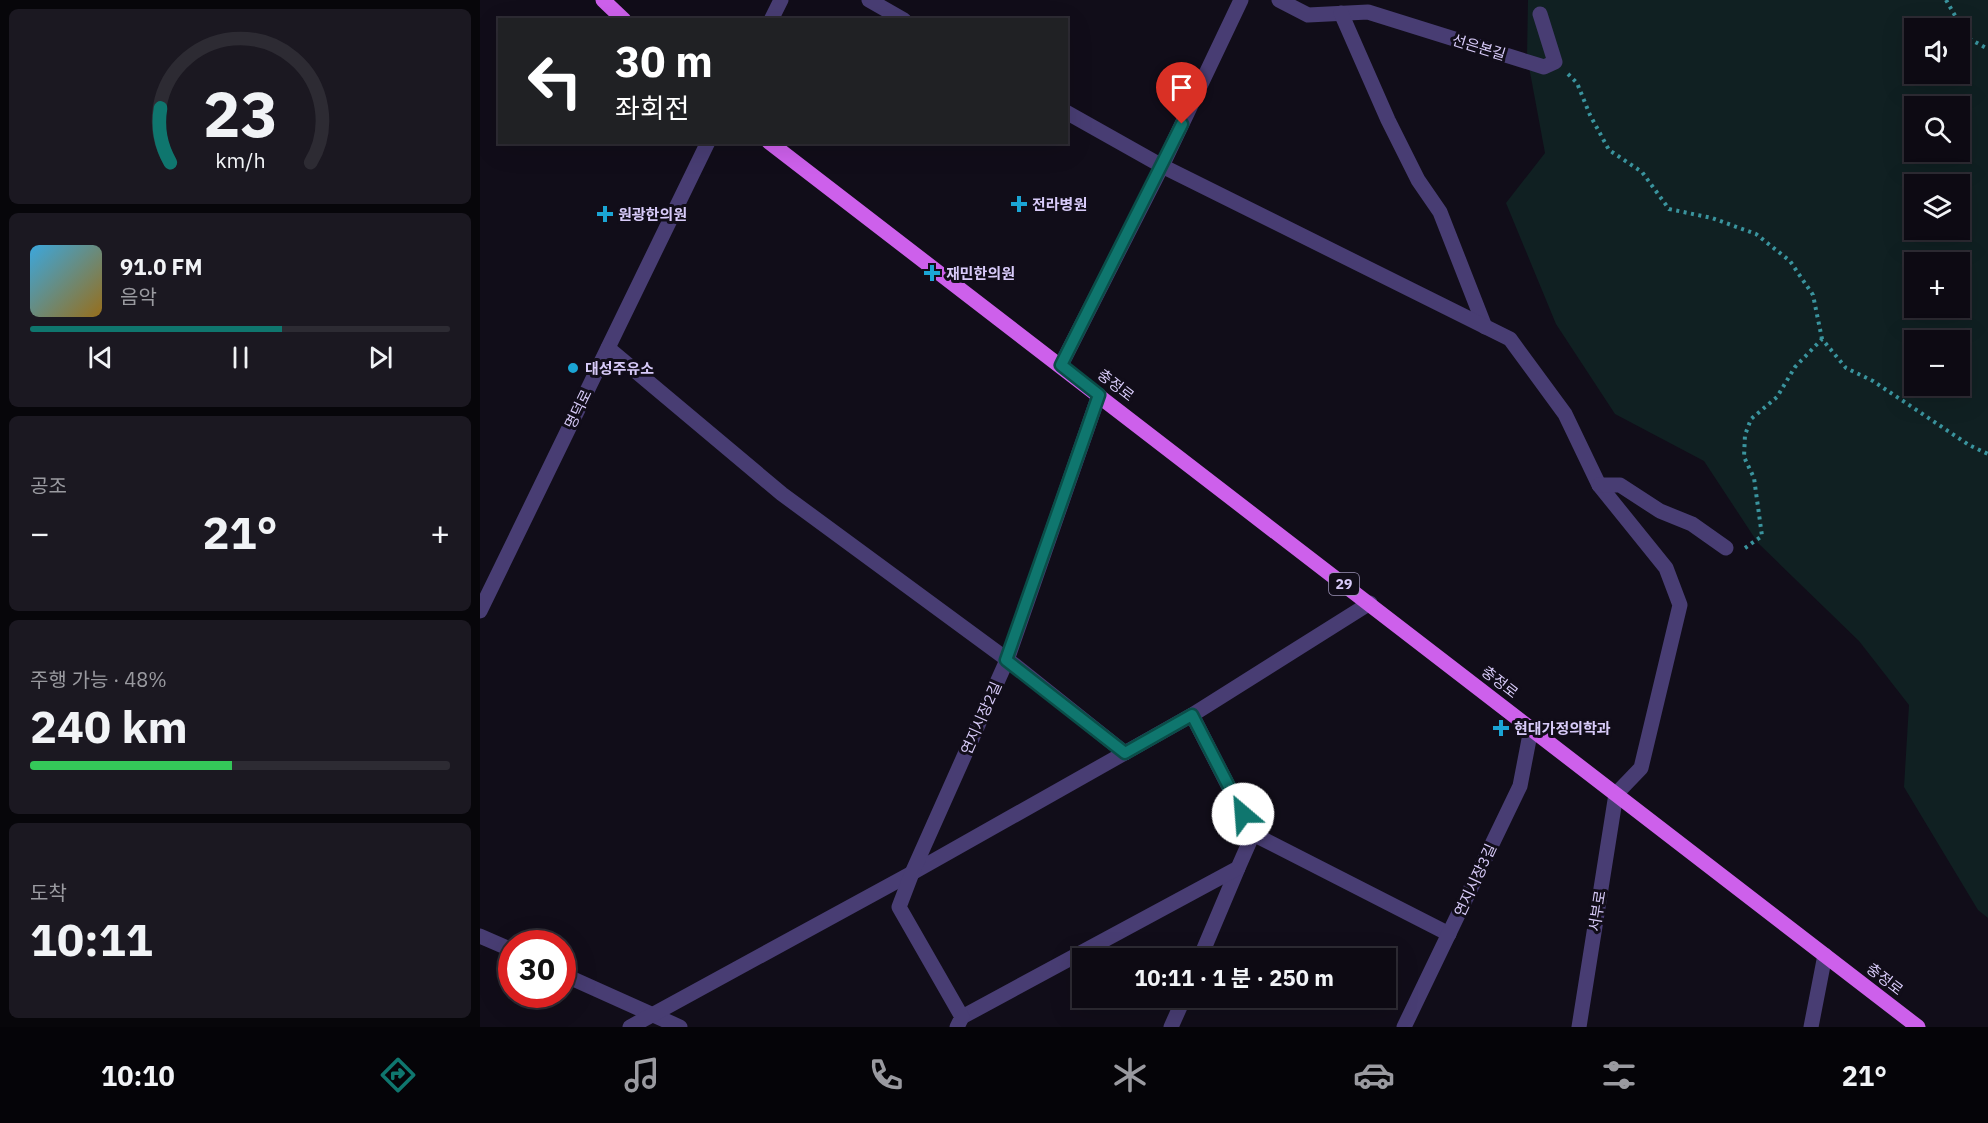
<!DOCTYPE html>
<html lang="ko">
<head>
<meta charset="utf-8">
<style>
  :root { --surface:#0d0a13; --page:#1b1821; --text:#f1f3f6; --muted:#9a9aa0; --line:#2d2b33; --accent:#0f766e }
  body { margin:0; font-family:"IBM Plex Sans","Noto Sans KR",sans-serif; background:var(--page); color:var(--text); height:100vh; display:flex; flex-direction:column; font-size:22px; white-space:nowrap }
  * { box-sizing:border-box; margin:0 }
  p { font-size:20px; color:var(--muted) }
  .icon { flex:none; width:33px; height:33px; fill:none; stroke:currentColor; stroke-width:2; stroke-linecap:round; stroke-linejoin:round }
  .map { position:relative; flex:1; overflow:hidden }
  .drawer { display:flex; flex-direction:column; gap:9px; padding:9px; background:#07060a; width:480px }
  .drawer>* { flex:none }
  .banner { position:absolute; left:18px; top:18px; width:570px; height:126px; border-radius:0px; box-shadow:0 6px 24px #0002,0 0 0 2px var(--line); background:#202124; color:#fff; overflow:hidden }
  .controls { position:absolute; left:1424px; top:18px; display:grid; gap:12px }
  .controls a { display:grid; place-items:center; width:66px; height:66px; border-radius:0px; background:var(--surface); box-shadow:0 6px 24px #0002,0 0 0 2px var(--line); font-size:30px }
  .speed { position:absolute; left:18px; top:930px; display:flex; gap:12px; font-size:30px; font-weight:700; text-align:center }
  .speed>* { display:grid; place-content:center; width:78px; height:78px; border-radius:50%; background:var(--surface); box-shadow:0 6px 24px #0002,0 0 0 2px var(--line); line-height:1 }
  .speed .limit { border:9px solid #d22; background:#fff; color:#111 }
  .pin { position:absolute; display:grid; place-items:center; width:51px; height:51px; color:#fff; margin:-62px -26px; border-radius:50% 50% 50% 0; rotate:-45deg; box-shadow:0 0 6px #0007 }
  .pin .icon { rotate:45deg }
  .me { position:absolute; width:66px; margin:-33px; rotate:333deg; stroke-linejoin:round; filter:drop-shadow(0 0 4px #0008) }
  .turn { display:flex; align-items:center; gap:21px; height:126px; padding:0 18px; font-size:27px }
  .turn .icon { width:78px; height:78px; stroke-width:2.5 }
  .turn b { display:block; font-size:42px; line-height:51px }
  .big { font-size:45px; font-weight:700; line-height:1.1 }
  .drawer .widget { flex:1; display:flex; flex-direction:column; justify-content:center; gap:9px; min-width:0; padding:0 21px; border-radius:9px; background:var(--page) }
  .drawer .dial { align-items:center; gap:0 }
  .dial svg { height:156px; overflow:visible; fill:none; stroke:var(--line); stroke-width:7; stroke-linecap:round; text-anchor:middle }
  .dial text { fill:var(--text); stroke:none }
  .song { display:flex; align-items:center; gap:18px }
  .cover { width:72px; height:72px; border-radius:9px; background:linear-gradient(135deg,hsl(200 70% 55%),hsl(40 70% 35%)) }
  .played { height:6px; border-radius:3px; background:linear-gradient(90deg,var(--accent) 60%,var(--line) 60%) }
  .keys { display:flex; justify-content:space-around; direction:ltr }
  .heat { display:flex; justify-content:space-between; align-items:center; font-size:33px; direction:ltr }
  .charge { height:9px; border-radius:4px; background:linear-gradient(90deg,#34c759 48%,var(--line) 0) }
  .trip { position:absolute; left:592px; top:948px; width:324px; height:60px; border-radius:0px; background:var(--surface); box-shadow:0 6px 24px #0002,0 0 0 2px var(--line); font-weight:700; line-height:60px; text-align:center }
  .menu { display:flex; height:96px; justify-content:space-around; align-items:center; background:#050408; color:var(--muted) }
  .menu .icon { width:42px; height:42px }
  .menu .active { color:var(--accent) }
  .menu b { font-size:27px; color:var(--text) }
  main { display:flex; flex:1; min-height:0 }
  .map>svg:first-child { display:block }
</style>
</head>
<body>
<main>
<section class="drawer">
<div class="widget dial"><svg viewBox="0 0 100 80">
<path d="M14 69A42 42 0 1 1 86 69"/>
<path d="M14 69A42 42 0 0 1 9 41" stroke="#0f766e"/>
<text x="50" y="56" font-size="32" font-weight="700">23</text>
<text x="50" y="72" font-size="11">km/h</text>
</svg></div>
<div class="widget">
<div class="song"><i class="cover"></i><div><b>91.0 FM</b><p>음악</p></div></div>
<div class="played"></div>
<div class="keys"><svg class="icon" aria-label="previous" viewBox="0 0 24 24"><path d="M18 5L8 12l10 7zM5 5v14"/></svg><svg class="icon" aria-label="pause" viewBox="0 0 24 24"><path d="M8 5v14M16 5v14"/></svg><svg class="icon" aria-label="next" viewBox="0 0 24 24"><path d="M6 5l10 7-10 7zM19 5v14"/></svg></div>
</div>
<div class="widget"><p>공조</p>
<div class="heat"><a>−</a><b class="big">21°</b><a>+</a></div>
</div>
<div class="widget"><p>주행 가능 · 48%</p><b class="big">240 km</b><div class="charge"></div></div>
<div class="widget"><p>도착</p><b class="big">10:11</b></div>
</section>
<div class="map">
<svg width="1508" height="1027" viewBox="0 0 1508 1027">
  <rect width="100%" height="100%" fill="#110d19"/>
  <path fill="#102022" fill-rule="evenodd" d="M1048,0H1508V918L1498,910L1424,787L1429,705L1379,641L1278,543L1224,461L1135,414L1076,324L1026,203L1065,153L1047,56ZM1434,28H1479V74H1434ZM1434,106H1479V152H1434ZM1434,184H1479V230H1434ZM1434,262H1479V308H1434ZM1434,340H1479V386H1434Z"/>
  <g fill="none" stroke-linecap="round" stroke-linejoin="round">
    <g stroke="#3a949e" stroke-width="4" stroke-dasharray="3 4.5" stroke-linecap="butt">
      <path d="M1466,0L1488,38L1508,49"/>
      <path d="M1088,74L1097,83L1110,115L1129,150L1162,172L1189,209L1232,218L1276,234L1310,261L1333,295L1342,339"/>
      <path d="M1265,548L1282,536L1274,478L1264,457L1265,435L1271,419L1297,397L1315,367L1342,339L1366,368L1393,381L1489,445L1508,454"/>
    </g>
    <g stroke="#483d73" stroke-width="15">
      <path d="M389,0L424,20"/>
      <path d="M799,0L828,15L888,12L1064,67L1075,62L1060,14"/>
      <path d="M861,13L908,120L938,180L960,212L1005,327"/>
      <path d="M291,20L301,0"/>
      <path d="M586,112L682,166L1030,339L1085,414L1119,485L1186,568L1200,605L1161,768L1136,794L1099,1027"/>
      <path d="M128,348L302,494L536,666L645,753"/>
      <path d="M581,365L682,166L761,0"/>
      <path d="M1119,485H1140L1180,511L1212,524L1246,548"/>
      <path d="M0,611L228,142"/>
      <path d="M773,834L969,934"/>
      <path d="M0,936L32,950"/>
      <path d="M720,958L758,868"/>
      <path d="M82,974L200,1027"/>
      <path d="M482,1017L758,868L773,834L712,715L890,603"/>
      <path d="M150,1027L432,873L712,715"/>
      <path d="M477,1027L482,1017L419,907L432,873L527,660L619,395"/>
      <path d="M691,1027L704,998"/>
      <path d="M924,1027L1040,786L1051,729"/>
      <path d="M1331,1027L1345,955"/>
    </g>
    <g stroke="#cd60eb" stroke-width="15">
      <path d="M123,0L144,20"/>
      <path d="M289,142L1438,1027"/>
    </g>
  </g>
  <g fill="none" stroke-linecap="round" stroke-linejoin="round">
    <g stroke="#0a4d48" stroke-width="15">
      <path id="route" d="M702,124L581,365L619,395L526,660L645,753L712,715L763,814"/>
    </g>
    <use href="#route" stroke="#0f766e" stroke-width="10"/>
  </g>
  <g fill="#1ba5d5" stroke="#110d19" stroke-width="2">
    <path d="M536 195h6v6h6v6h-6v6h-6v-6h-6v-6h6z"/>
    <path d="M122 205h6v6h6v6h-6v6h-6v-6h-6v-6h6z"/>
    <path d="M449 264h6v6h6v6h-6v6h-6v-6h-6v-6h6z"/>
    <circle cx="93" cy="368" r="6"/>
    <path d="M1018 719h6v6h6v6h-6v6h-6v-6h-6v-6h6z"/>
  </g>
  <g text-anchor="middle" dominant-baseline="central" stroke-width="6" stroke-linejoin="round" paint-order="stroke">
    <rect fill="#110d19" stroke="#9c92b6" stroke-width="1.5" x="849" y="573" width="30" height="22" rx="4.5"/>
    <g font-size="14" font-weight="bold" fill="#d8cbf9">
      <text x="864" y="584">29</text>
    </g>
    <g font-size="15" fill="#d8cbf9" stroke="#110d19">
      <text transform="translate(999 47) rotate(17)">선은본길</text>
      <text transform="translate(636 385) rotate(38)">충정로</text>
      <text transform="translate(98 409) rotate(-64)">명덕로</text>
      <text transform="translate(1020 682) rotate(38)">충정로</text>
      <text transform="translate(501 718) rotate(-66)">연지시장2길</text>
      <text transform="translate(995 880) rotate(-65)">연지시장3길</text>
      <text transform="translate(1117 911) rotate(-81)">서부로</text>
      <text transform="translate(1405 979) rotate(38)">충정로</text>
    </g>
    <g font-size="15" font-weight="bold" fill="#d8cbf9" stroke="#110d19" text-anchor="start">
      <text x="552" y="204">전라병원</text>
      <text x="138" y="214">원광한의원</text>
      <text x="466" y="273">재민한의원</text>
      <text x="105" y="368">대성주유소</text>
      <text x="1034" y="728">현대가정의학과</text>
    </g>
  </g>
</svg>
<div class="controls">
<a><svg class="icon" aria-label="sound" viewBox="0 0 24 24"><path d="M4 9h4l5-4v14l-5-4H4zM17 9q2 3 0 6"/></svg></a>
<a><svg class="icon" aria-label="search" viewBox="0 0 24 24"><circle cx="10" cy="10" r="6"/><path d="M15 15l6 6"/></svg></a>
<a><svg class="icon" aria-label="layers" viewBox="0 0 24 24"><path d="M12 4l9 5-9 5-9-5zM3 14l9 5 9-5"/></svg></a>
<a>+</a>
<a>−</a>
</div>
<div class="speed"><div class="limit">30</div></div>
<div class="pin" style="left:702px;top:124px;background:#d93025"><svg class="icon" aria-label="arrive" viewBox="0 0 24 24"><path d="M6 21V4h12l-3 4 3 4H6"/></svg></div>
<svg class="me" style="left:763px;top:814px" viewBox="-20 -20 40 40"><circle r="19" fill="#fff"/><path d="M0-13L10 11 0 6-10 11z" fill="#0f766e"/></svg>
<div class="trip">10:11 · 1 분 · 250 m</div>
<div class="banner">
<div class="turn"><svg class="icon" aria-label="left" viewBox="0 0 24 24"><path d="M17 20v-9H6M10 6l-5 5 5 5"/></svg><div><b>30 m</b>좌회전</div></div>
</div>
</div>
</main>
<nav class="menu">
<b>10:10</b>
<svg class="icon active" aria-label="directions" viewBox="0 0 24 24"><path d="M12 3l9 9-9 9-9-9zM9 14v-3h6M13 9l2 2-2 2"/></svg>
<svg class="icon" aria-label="music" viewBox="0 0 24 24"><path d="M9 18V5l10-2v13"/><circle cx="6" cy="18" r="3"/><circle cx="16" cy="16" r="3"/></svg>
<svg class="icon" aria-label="phone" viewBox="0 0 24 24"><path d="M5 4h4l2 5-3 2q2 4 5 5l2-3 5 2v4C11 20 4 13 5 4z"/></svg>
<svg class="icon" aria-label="climate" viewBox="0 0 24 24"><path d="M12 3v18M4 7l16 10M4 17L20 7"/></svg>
<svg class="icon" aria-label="car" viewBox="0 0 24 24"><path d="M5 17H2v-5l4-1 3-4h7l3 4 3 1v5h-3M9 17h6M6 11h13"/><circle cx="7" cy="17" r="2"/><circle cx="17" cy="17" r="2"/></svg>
<svg class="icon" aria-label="filters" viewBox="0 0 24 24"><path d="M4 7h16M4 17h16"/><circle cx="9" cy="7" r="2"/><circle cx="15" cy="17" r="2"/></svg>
<b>21°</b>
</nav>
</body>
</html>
